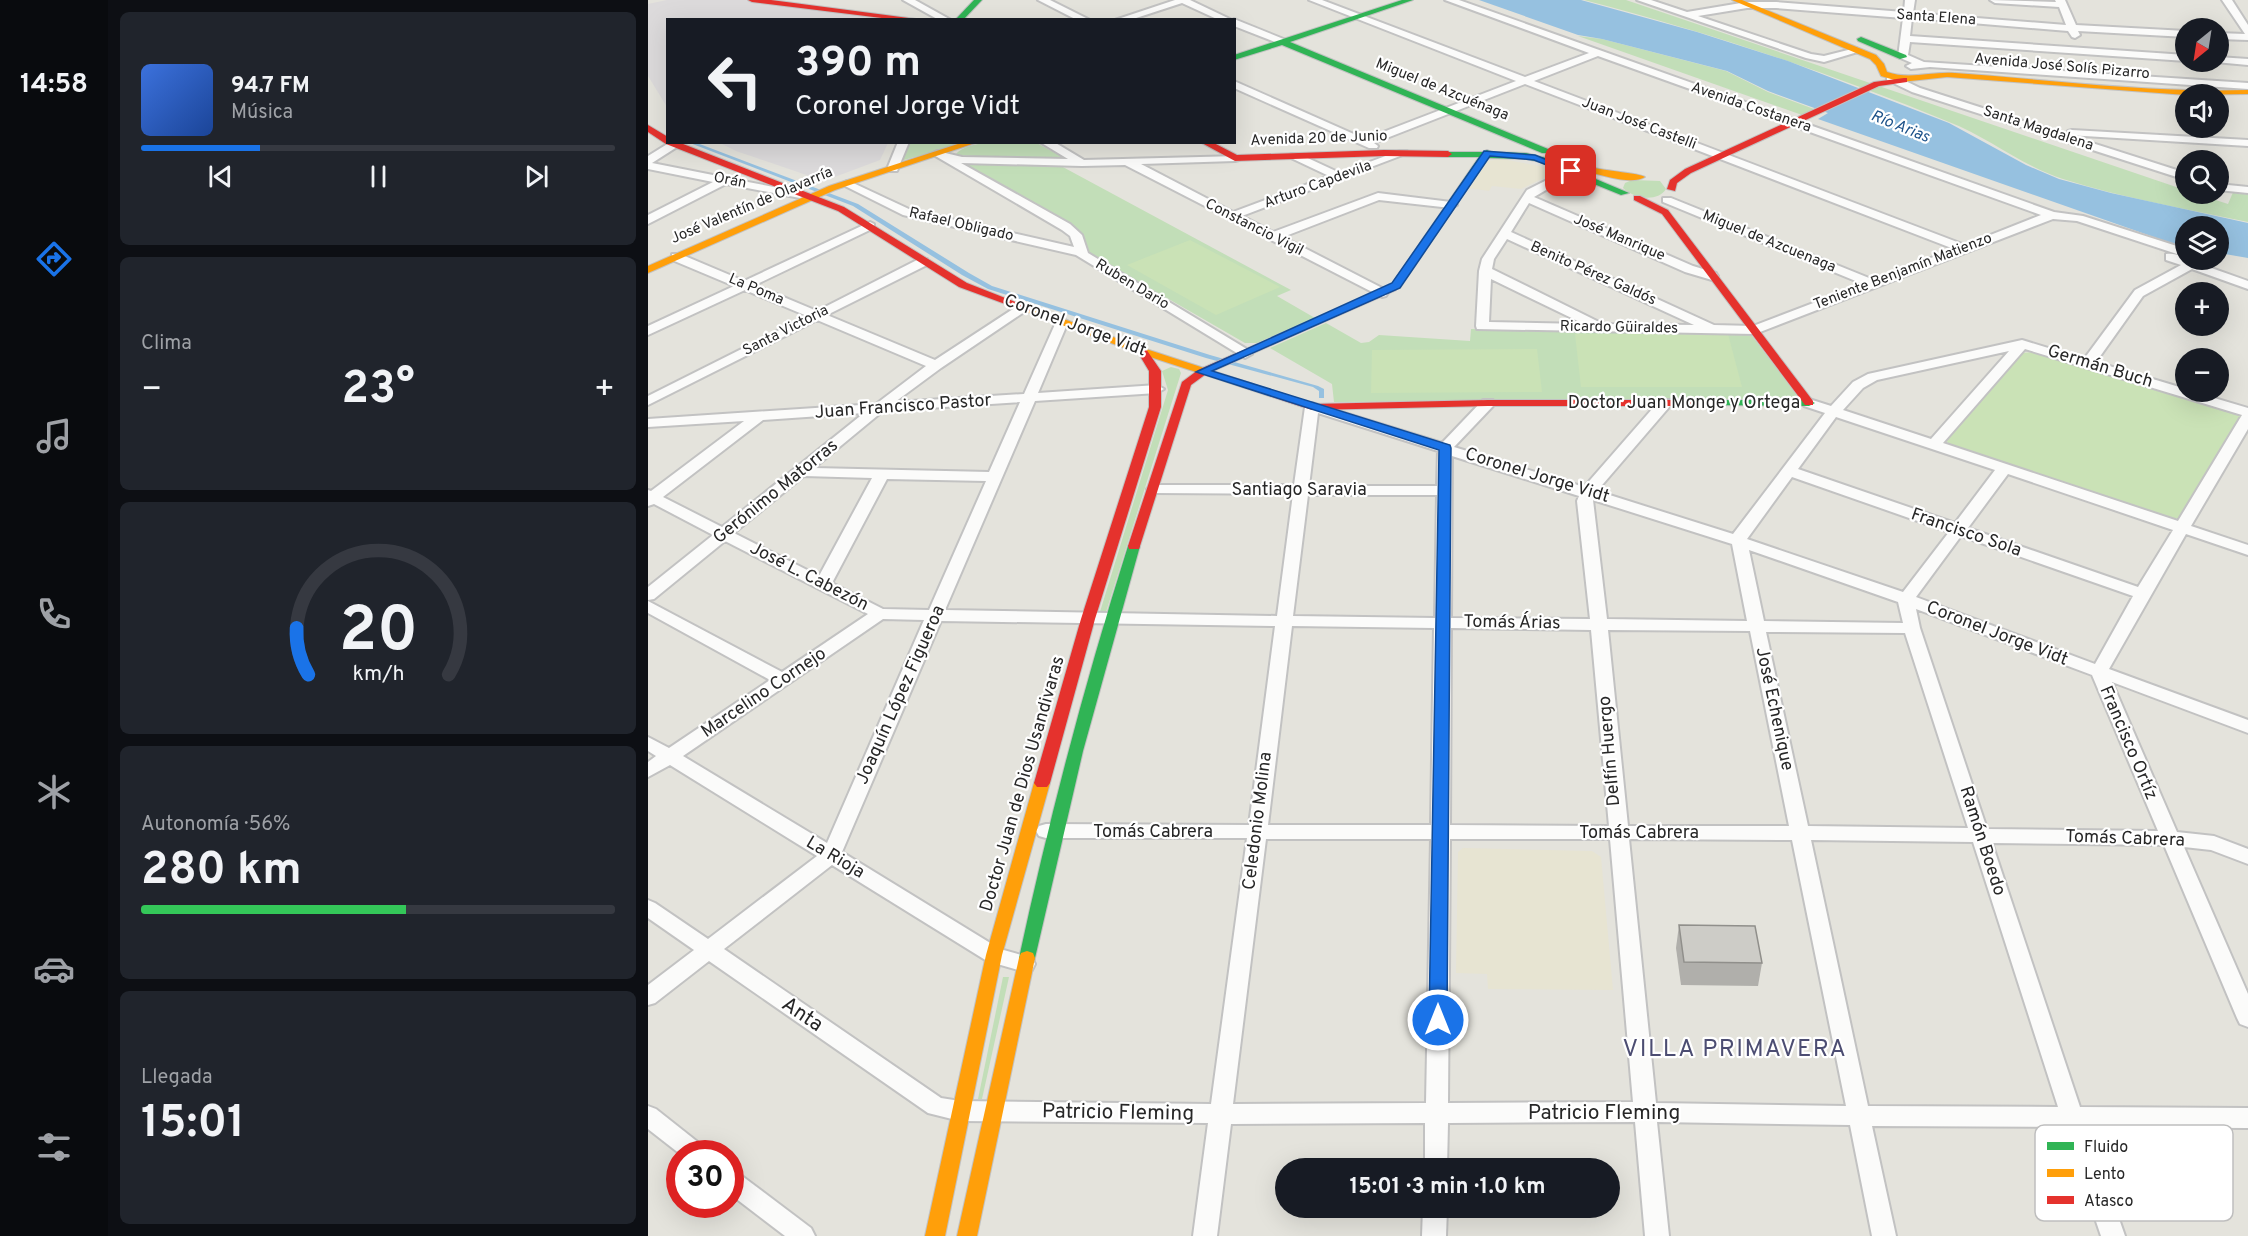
<!DOCTYPE html>
<html lang="es">
<head>
<meta charset="utf-8">
<style>
  :root { --surface:#171b24; --page:#20242c; --text:#f1f3f6; --muted:#9ea1a6; --line:#363941; --accent:#1a73e8 }
  body { margin:0; font-family:Overpass,sans-serif; background:var(--page); color:var(--text); height:100vh; display:flex; flex-direction:column; font-size:22px; white-space:nowrap }
  * { box-sizing:border-box; margin:0 }
  p { font-size:20px; color:var(--muted) }
  .icon { flex:none; width:33px; height:33px; fill:none; stroke:currentColor; stroke-width:2; stroke-linecap:round; stroke-linejoin:round }
  .map { position:relative; flex:1; overflow:hidden }
  .side { display:flex; flex-direction:column; gap:12px; padding:12px; background:#0d0f14; width:540px }
  .side>* { flex:none }
  .guide { position:absolute; left:18px; top:18px; width:570px; height:126px; border-radius:0px; box-shadow:0 6px 24px #0002; background:#171b24; color:var(--text); overflow:hidden }
  .needle { width:39px; rotate:210deg }
  .buttons { position:absolute; left:1527px; top:18px; display:grid; gap:12px }
  .buttons a { display:grid; place-items:center; width:54px; height:54px; border-radius:50%; background:var(--surface); box-shadow:0 6px 24px #0002; font-size:30px }
  .speed { position:absolute; left:18px; top:1140px; display:flex; gap:12px; font-size:30px; font-weight:700; text-align:center }
  .speed>* { display:grid; place-content:center; width:78px; height:78px; border-radius:50%; background:var(--surface); box-shadow:0 6px 24px #0002; line-height:1 }
  .speed .limit { border:9px solid #d22; background:#fff; color:#111 }
  .pin { position:absolute; display:grid; place-items:center; width:51px; height:51px; color:#fff; margin:-26px; border-radius:12px; box-shadow:0 3px 9px #0006 }
  .me { position:absolute; width:66px; margin:-33px; rotate:0deg; stroke-linejoin:round; filter:drop-shadow(0 0 4px #0008) }
  .turn { display:flex; align-items:center; gap:21px; height:126px; padding:0 30px; font-size:27px }
  .turn .icon { width:78px; height:78px; stroke-width:2.5 }
  .turn b { display:block; font-size:42px; line-height:51px }
  .big { font-size:45px; font-weight:700; line-height:1.1 }
  .side .tile { flex:1; display:flex; flex-direction:column; justify-content:center; gap:9px; min-width:0; padding:0 21px; border-radius:9px; background:var(--page) }
  .side .dial { align-items:center; gap:0 }
  .dial svg { height:156px; overflow:visible; fill:none; stroke:var(--line); stroke-width:7; stroke-linecap:round; text-anchor:middle }
  .dial text { fill:var(--text); stroke:none }
  .song { display:flex; align-items:center; gap:18px }
  .cover { width:72px; height:72px; border-radius:9px; background:linear-gradient(135deg,hsl(220 70% 55%),hsl(220 70% 35%)) }
  .played { height:6px; border-radius:3px; background:linear-gradient(90deg,var(--accent) 25%,var(--line) 25%) }
  .keys { display:flex; justify-content:space-around; direction:ltr }
  .heat { display:flex; justify-content:space-between; align-items:center; font-size:33px; direction:ltr }
  .charge { height:9px; border-radius:4px; background:linear-gradient(90deg,#34c759 56%,var(--line) 0) }
  .trip { position:absolute; left:627px; top:1158px; width:345px; height:60px; border-radius:30px; background:var(--surface); box-shadow:0 6px 24px #0002; font-weight:700; line-height:60px; text-align:center }
  main { display:flex; flex:1; min-height:0 }
  .dock { display:flex; flex-direction:column; width:108px; justify-content:space-around; align-items:center; background:#090b0e; color:var(--muted) }
  .dock .icon { width:42px; height:42px }
  .dock .on { color:var(--accent) }
  .dock b { font-size:27px; color:var(--text) }
  .map>svg:first-child { display:block }
</style>
</head>
<body>
<main>
<nav class="dock">
<b>14:58</b>
<svg class="icon on" aria-label="directions" viewBox="0 0 24 24"><path d="M12 3l9 9-9 9-9-9zM9 14v-3h6M13 9l2 2-2 2"/></svg>
<svg class="icon" aria-label="music" viewBox="0 0 24 24"><path d="M9 18V5l10-2v13"/><circle cx="6" cy="18" r="3"/><circle cx="16" cy="16" r="3"/></svg>
<svg class="icon" aria-label="phone" viewBox="0 0 24 24"><path d="M5 4h4l2 5-3 2q2 4 5 5l2-3 5 2v4C11 20 4 13 5 4z"/></svg>
<svg class="icon" aria-label="climate" viewBox="0 0 24 24"><path d="M12 3v18M4 7l16 10M4 17L20 7"/></svg>
<svg class="icon" aria-label="car" viewBox="0 0 24 24"><path d="M5 17H2v-5l4-1 3-4h7l3 4 3 1v5h-3M9 17h6M6 11h13"/><circle cx="7" cy="17" r="2"/><circle cx="17" cy="17" r="2"/></svg>
<svg class="icon" aria-label="filters" viewBox="0 0 24 24"><path d="M4 7h16M4 17h16"/><circle cx="9" cy="7" r="2"/><circle cx="15" cy="17" r="2"/></svg>
</nav>
<section class="side">
<div class="tile">
<div class="song"><i class="cover"></i><div><b>94.7 FM</b><p>Música</p></div></div>
<div class="played"></div>
<div class="keys"><svg class="icon" aria-label="previous" viewBox="0 0 24 24"><path d="M18 5L8 12l10 7zM5 5v14"/></svg><svg class="icon" aria-label="pause" viewBox="0 0 24 24"><path d="M8 5v14M16 5v14"/></svg><svg class="icon" aria-label="next" viewBox="0 0 24 24"><path d="M6 5l10 7-10 7zM19 5v14"/></svg></div>
</div>
<div class="tile"><p>Clima</p>
<div class="heat"><a>−</a><b class="big">23°</b><a>+</a></div>
</div>
<div class="tile dial"><svg viewBox="0 0 100 80">
<path d="M14 69A42 42 0 1 1 86 69"/>
<path d="M14 69A42 42 0 0 1 8 45" stroke="#1a73e8"/>
<text x="50" y="56" font-size="32" font-weight="700">20</text>
<text x="50" y="72" font-size="11">km/h</text>
</svg></div>
<div class="tile"><p>Autonomía · 56%</p><b class="big">280 km</b><div class="charge"></div></div>
<div class="tile"><p>Llegada</p><b class="big">15:01</b></div>
</section>
<div class="map">
<svg width="1600" height="1236" viewBox="0 0 1600 1236">
  <rect width="100%" height="100%" fill="#e4e3dc"/>
  <g fill="#dcdadb">
    <path d="M19,0H104L240,19L20,20L19,107L0,76V4Z"/>
    <path d="M72,143H240L232,160L176,181L88,151Z"/>
  </g>
  <g fill="#e7e4d2">
    <path d="M854,159L891,166L904,171V174L873,189L844,186L841,191L820,188L839,161Z"/>
    <path d="M815,848L944,851L953,857L965,990L840,989L839,974L808,973L810,852Z"/>
  </g>
  <g fill="#c2deb8">
    <path d="M936,0H978L1537,190L1538,194H1549L1580,204L1586,190L1600,191V222C1538,209 1475,198 1415,179C1374,166 1340,137 1301,122C1182,73 1060,32 936,0Z"/>
    <path d="M930,36L954,39L1078,71L1120,92L1166,109L1154,115Z"/>
    <path d="M387,142L416,158L413,160L307,155C321,138 366,143 387,142Z"/>
    <path d="M261,143H316L256,160L254,159Z"/>
    <path d="M321,163L413,166L643,290L629,296L667,318L609,343H597L439,252L430,230L317,166Z"/>
    <path d="M984,180L1012,181L1018,189C1009,203 985,198 975,188L977,183Z"/>
    <path d="M678,323L713,343L721,342L731,335L822,341L823,329L1093,333L1104,336L1149,395L1144,399L686,402L684,384L622,348Z"/>
    <path d="M523,367L531,369L533,373L458,612L451,615L520,390L514,371Z"/>
    <path d="M355,977H361L334,1099H330Z"/>
  </g>
  <g fill="#cae2b6">
    <path d="M542,240L632,287L568,315L479,265Z"/>
    <path d="M927,334H1080L1094,387H933Z"/>
    <path d="M889,349L894,392L723,393L724,350Z"/>
    <path d="M1387,352L1587,411L1594,418L1532,518L1522,519L1302,446L1298,440L1373,353Z"/>
  </g>
  <g fill="#96c1e0">
    <path d="M831,0H933L1049,32L1140,61L1301,123L1378,165L1411,179L1463,193L1600,223V258L1571,253L1570,226H1538L1537,248L1170,119L1180,113L1120,91L1079,71L954,39L930,35Z"/>
    <path d="M42,143H49L210,204L321,273L344,286L562,355L670,386L676,389V398H671V391L665,387L558,358L340,289L314,275L205,206Z"/>
  </g>
  <g fill="none" stroke-linecap="round" stroke-linejoin="round">
    <g stroke="#c2c2c2" stroke-width="4">
      <g id="street">
        <path d="M255,0H267L303,20H291Z"/>
        <path d="M390,0H402L442,20H429Z"/>
        <path d="M527,0H542L584,20H571L534,3L482,20H467Z"/>
        <path d="M661,0H674L877,77L941,53L797,0H811L1406,212L1435,216L1538,249V257L1429,221L1405,219L1107,334L829,329L828,326L831,271L834,259L879,190L923,168L927,169V173L886,197L1045,266L1068,273L1070,276L1068,279L1064,280L1037,272L881,203L863,232L1066,325L1105,326L1215,284L1015,202V198H1023L1226,280L1306,249L877,84L726,143L730,146L729,148H721L586,88V81L717,139L868,81ZM950,56L1393,215L1317,245L886,81ZM859,239L1046,325L955,324L844,269L846,259ZM843,279L936,324L841,322Z"/>
        <path d="M989,0H1003L1039,12L1099,2H1128L1256,12L1257,0H1267L1265,13L1418,25L1411,7L1347,3L1342,0L1408,2L1407,0H1417L1428,25L1538,31V37L1430,31L1432,35L1427,38L1424,37L1420,31L1264,18L1262,36L1538,55V61L1262,42L1260,55L1276,62L1600,83V89L1282,67L1263,69L1258,66L1264,63L1250,57L1255,18L1128,8H1099L1050,16L1163,54L1176,56L1208,48L1213,51L1176,62L1158,58Z"/>
        <path d="M1574,0H1584L1600,25V40L1570,39V33L1597,34Z"/>
        <path d="M586,19L638,40L640,42L632,44L586,26Z"/>
        <path d="M1570,57L1600,59V65L1567,62H1570Z"/>
        <path d="M1239,76H1247L1272,88L1538,173V180L1264,92L1239,80Z"/>
        <path d="M1424,130L1600,140V146L1420,135V131Z"/>
        <path d="M28,142L30,145L29,147L4,163L75,177L79,176L84,179L152,192L158,195L152,198L78,184L0,224V215L65,182L0,169V156L21,143Z"/>
        <path d="M250,142H261L249,171H241L239,169Z"/>
        <path d="M392,142H406L436,160L591,156V160L587,161L493,164L585,212L681,176L643,158V154H651L692,173L751,151H759L760,153L594,216L625,232L730,193L803,202L809,205L803,208L731,200L635,237L738,290L740,293L738,296L734,297L477,165L434,166L313,163L422,224L434,235L440,253L602,351L604,354L597,358L428,255L255,215L193,184L199,181L203,182L263,210L426,247L422,236L414,230L284,154L289,151L314,157L420,159Z"/>
        <path d="M1570,184L1600,187V193L1570,190Z"/>
        <path d="M222,222L226,224V228L107,285L169,311L271,259H279V265L179,315L287,360L371,305H381L382,308L293,368L247,402L376,394L408,322L414,318L420,322L390,393L509,385L516,389L509,393L387,401L297,610L629,616L645,494L506,493L499,489L506,485H646L657,407L664,403L794,443L835,400H845L847,403L845,406L806,447L936,487L1012,400H1022L1024,403L1022,406L949,491L1085,534L1177,413L1156,406L1154,403L1156,400L1161,399L1183,406L1205,382L1220,374L1374,340L1436,359L1487,290L1533,265L1518,260V254C1529,252 1540,260 1551,260L1552,264L1600,281V289L1544,269L1495,296L1448,362L1538,389V392H1546L1600,408V429L1543,526L1600,545V555L1538,534L1461,669L1600,720V733L1464,682L1529,832L1566,836L1600,849V864L1563,850L1536,847L1600,994V1027L1592,1024L1589,1018L1516,845L1344,843L1432,1107L1600,1108V1128L1439,1127L1477,1236H1453L1416,1127L1224,1126L1248,1236H1224L1202,1125L1009,1122L1021,1236H997L987,1122L800,1123L799,1168H777V1123L583,1124L569,1236H545L560,1123L312,1121L280,1113L61,961L7,1003L0,1005V985L46,950L0,918V900L7,903L60,939L169,856L22,765L0,777V762L8,756L0,751V737L21,748L122,680L0,613V601L134,672L220,614L77,541L6,599L0,600V587L65,535L6,504L0,506V490L3,491L96,421L0,427V419L228,404L278,366L169,320L0,405V396L159,316L97,290L0,335V326L86,286L24,260V254H32L96,281ZM1377,349L1594,415L1530,521L1295,443ZM1361,351L1283,439L1195,410L1215,388L1229,380ZM372,402L341,472L166,468L235,411ZM216,413L74,527L15,497L115,420ZM670,413L790,451L789,486H661ZM1188,417L1347,470L1307,523L1150,469ZM804,456L931,496L929,501L942,619L803,618ZM1360,474L1525,530L1490,587L1320,528ZM156,476L224,478L171,576L86,533ZM1144,477L1301,532L1255,592L1099,539ZM239,479L338,481L281,610L235,609L184,583ZM660,495H789L787,618L645,616ZM945,500L1084,544L1099,621L959,619ZM1313,536L1485,596L1447,664L1268,597ZM1101,550L1250,602L1255,623L1116,621ZM1268,609L1444,675L1510,831L1339,829L1272,628ZM235,619L276,620L179,843L35,756ZM293,621L627,626L601,825L398,824L391,826L388,831L391,836L398,838H599L563,1104L312,1101L293,1098L76,949L184,865L339,961L377,972L384,970L387,964L384,958L352,949L194,852ZM644,626L786,628L783,825H620ZM803,628L943,630L961,826L802,825ZM960,630L1102,631L1141,826H980ZM1118,632L1257,633L1320,828L1160,826ZM618,839H783L778,1103L585,1104ZM802,839H962L985,1102L800,1103ZM981,839L1144,840L1198,1106L1008,1103ZM1163,840L1325,842L1410,1107L1220,1106Z"/>
        <path d="M0,1106L8,1109L56,1147L59,1154H32L0,1129Z"/>
        <path d="M82,1170L90,1173L163,1228L167,1236H137L82,1194Z"/>
        <path d="M775,1208H799L798,1236H774Z"/>
      </g>
    </g>
    <g stroke="#c2c2c2" stroke-width="2">
      <g id="fast">
        <path d="M326,0H334L315,20H307Z"/>
        <path d="M754,0H765L642,42L900,149V153H894L634,45L586,60V55Z"/>
        <path d="M1213,37L1258,55L1259,57L1252,59L1210,41L1209,39Z"/>
        <path d="M839,150L843,152L878,153L898,158L981,193L973,195L892,162L878,159L840,158L752,288L740,290L739,288L744,284L831,157H800L796,154L797,152H835Z"/>
        <path d="M1070,400H1161L1167,403L1161,406L1066,405L1064,403Z"/>
        <path d="M486,542L492,546L435,751L387,958L385,963L379,965L373,963L371,958C401,819 437,682 480,546Z"/>
      </g>
    </g>
    <g stroke="#c2c2c2" stroke-width="2">
      <g id="slow">
        <path d="M1084,0H1094L1228,55L1236,64L1239,72C1262,80 1284,71 1307,73C1404,80 1503,93 1600,90V94L1538,95L1299,77L1253,82L1233,76L1228,65L1222,59Z"/>
        <path d="M316,142H330L187,190L0,273V266L181,186Z"/>
        <path d="M947,168C958,171 991,173 997,177C984,185 958,176 944,173L942,171Z"/>
        <path d="M380,306L498,349L605,384L607,386L605,388H597L490,353L376,311V307Z"/>
        <path d="M394,778L399,779L402,783L354,955L297,1236H277L338,955L386,783L389,779Z"/>
        <path d="M379,951L385,953L387,958L329,1236H309L371,958L373,953Z"/>
      </g>
    </g>
    <g stroke="#c2c2c2" stroke-width="2">
      <g id="jam">
        <path d="M100,0H123L276,20H250L104,2Z"/>
        <path d="M1256,78H1259V82L1231,86L1043,173L1029,183L1027,191L1019,189L1022,180L1037,169L1226,82Z"/>
        <path d="M0,125L20,137V142H30L196,207L319,283L385,309L380,312L376,311L311,287L190,211L18,144L0,132Z"/>
        <path d="M552,142H564L589,155L736,150L800,151L804,154L800,157L736,156L587,161Z"/>
        <path d="M986,196H992L1020,210L1165,401V405H1157L1014,214L986,200Z"/>
        <path d="M744,285L749,288L748,290L558,374L543,385L492,546L491,549H481L480,546L534,382L550,370Z"/>
        <path d="M494,348L498,349L513,371V407L447,619L402,783L399,787H389L386,783L433,619L501,407V371L489,351Z"/>
        <path d="M601,383L665,404L840,400H1070L1076,403L1070,406H840L664,410L597,388L595,386Z"/>
      </g>
    </g>
    <use href="#street" fill="#fbfbfa" fill-rule="evenodd"/>
    <use href="#fast" fill="#30b455" fill-rule="evenodd"/>
    <use href="#slow" fill="#ff9f0a" fill-rule="evenodd"/>
    <use href="#jam" fill="#e5322d" fill-rule="evenodd"/>
  </g>
  <path fill="#b0afab" d="M1031,925L1114,963L1110,986L1033,985L1028,948Z"/>
  <path fill="#cdccc7" stroke="#908f8b" stroke-width="1.5" d="M1031,925L1107,926L1114,963L1036,962Z"/>
  <path fill="#1a73e8" stroke="#114b97" stroke-width="1.5" d="M836,151L887,155L927,171L919,173L886,160L842,156L752,288L564,371L802,445L803,448L799,1020L796,1025L790,1027L784,1025L781,1020L791,450L548,372L744,283Z"/>
  <g text-anchor="middle" dominant-baseline="central" stroke-width="4.5" stroke-linejoin="round" paint-order="stroke">
    <g font-size="15" fill="#272727" stroke="#fff">
      <text transform="translate(1288 18) rotate(4)">Santa Elena</text>
      <text transform="translate(1414 67) rotate(5)">Avenida José Solís Pizarro</text>
      <text transform="translate(794 90) rotate(22)">Miguel de Azcuénaga</text>
      <text transform="translate(1103 108) rotate(19)">Avenida Costanera</text>
      <text transform="translate(991 124) rotate(21)">Juan José Castelli</text>
      <text transform="translate(1390 129) rotate(18)">Santa Magdalena</text>
      <text transform="translate(671 139) rotate(-2)">Avenida 20 de Junio</text>
      <text transform="translate(82 181) rotate(11)">Orán</text>
      <text transform="translate(670 185) rotate(-20)">Arturo Capdevila</text>
      <text transform="translate(104 206) rotate(-23)">José Valentín de Olavarría</text>
      <text transform="translate(313 225) rotate(13)">Rafael Obligado</text>
      <text transform="translate(606 228) rotate(27)">Constancio Vigil</text>
      <text transform="translate(971 238) rotate(23)">José Manrique</text>
      <text transform="translate(1121 242) rotate(22)">Miguel de Azcuenaga</text>
      <text transform="translate(1255 272) rotate(-21)">Teniente Benjamín Matienzo</text>
      <text transform="translate(945 274) rotate(24)">Benito Pérez Galdós</text>
      <text transform="translate(484 285) rotate(31)">Ruben Dario</text>
      <text transform="translate(108 290) rotate(23)">La Poma</text>
      <text transform="translate(971 328) rotate(1)">Ricardo Güiraldes</text>
      <text transform="translate(138 331) rotate(-27)">Santa Victoria</text>
    </g>
    <g font-size="16" font-style="italic" fill="#1a5088" stroke="#fff">
      <text transform="translate(1252 127) rotate(22)">Río Arias</text>
    </g>
    <g font-size="18" fill="#272727" stroke="#fff">
      <text transform="translate(427 326) rotate(20)">Coronel Jorge Vidt</text>
      <text transform="translate(1452 367) rotate(17)">Germán Buch</text>
      <text x="1036" y="403">Doctor Juan Monge y Ortega</text>
      <text transform="translate(255 407) rotate(-4)">Juan Francisco Pastor</text>
      <text transform="translate(889 476) rotate(17)">Coronel Jorge Vidt</text>
      <text x="651" y="490">Santiago Saravia</text>
      <text transform="translate(128 492) rotate(-39)">Gerónimo Matorras</text>
      <text transform="translate(1318 533) rotate(19)">Francisco Sola</text>
      <text transform="translate(161 577) rotate(27)">José L. Cabezón</text>
      <text transform="translate(864 623) rotate(1)">Tomás Árias</text>
      <text transform="translate(1349 634) rotate(21)">Coronel Jorge Vidt</text>
      <text transform="translate(116 693) rotate(-34)">Marcelino Cornejo</text>
      <text transform="translate(253 695) rotate(-66)">Joaquín López Figueroa</text>
      <text transform="translate(1126 709) rotate(78)">José Echenique</text>
      <text transform="translate(1480 743) rotate(67)">Francisco Ortíz</text>
      <text transform="translate(962 751) rotate(-95)">Delfín Huergo</text>
      <text transform="translate(375 784) rotate(-74)">Doctor Juan de Dios Usandivaras</text>
      <text transform="translate(610 821) rotate(-83)">Celedonio Molina</text>
      <text x="505" y="832">Tomás Cabrera</text>
      <text x="991" y="833">Tomás Cabrera</text>
      <text transform="translate(1477 839) rotate(2)">Tomás Cabrera</text>
      <text transform="translate(1334 841) rotate(72)">Ramón Boedo</text>
      <text transform="translate(187 858) rotate(31)">La Rioja</text>
    </g>
    <g font-size="21" fill="#272727" stroke="#fff">
      <text transform="translate(154 1015) rotate(34)">Anta</text>
      <text transform="translate(470 1113) rotate(1)">Patricio Fleming</text>
      <text x="956" y="1113">Patricio Fleming</text>
    </g>
    <g font-size="24" letter-spacing="1.5" fill="#4c4d72" stroke="#fff">
      <text x="1087" y="1050">VILLA PRIMAVERA</text>
    </g>
  </g>
  <rect x="1387" y="1125" width="198" height="96" rx="9" fill="#fff" stroke="#bebebe" stroke-width="1.5"/>
  <rect x="1399" y="1142" width="27" height="8" fill="#30b455"/>
  <rect x="1399" y="1169" width="27" height="8" fill="#ff9f0a"/>
  <rect x="1399" y="1196" width="27" height="8" fill="#e5322d"/>
  <g font-size="16" fill="#272727">
    <text x="1436" y="1152">Fluido</text>
    <text x="1436" y="1179">Lento</text>
    <text x="1436" y="1206">Atasco</text>
  </g>
</svg>
<div class="buttons">
<a><svg class="needle" viewBox="-14 -14 28 28"><path d="M0-13l5 13h-10z" fill="#e53935"/><path d="M0 13l5-13h-10z" fill="#9ea1a6"/></svg></a>
<a><svg class="icon" aria-label="sound" viewBox="0 0 24 24"><path d="M4 9h4l5-4v14l-5-4H4zM17 9q2 3 0 6"/></svg></a>
<a><svg class="icon" aria-label="search" viewBox="0 0 24 24"><circle cx="10" cy="10" r="6"/><path d="M15 15l6 6"/></svg></a>
<a><svg class="icon" aria-label="layers" viewBox="0 0 24 24"><path d="M12 4l9 5-9 5-9-5zM3 14l9 5 9-5"/></svg></a>
<a>+</a>
<a>−</a>
</div>
<div class="speed"><div class="limit">30</div></div>
<div class="pin" style="left:923px;top:171px;background:#d93025"><svg class="icon" aria-label="arrive" viewBox="0 0 24 24"><path d="M6 21V4h12l-3 4 3 4H6"/></svg></div>
<svg class="me" style="left:790px;top:1020px" viewBox="-20 -20 40 40"><circle r="17" fill="#1a73e8" stroke="#fff" stroke-width="3"/><path d="M0-11L8 9 0 5-8 9z" fill="#fff"/></svg>
<div class="trip">15:01 · 3 min · 1.0 km</div>
<div class="guide">
<div class="turn"><svg class="icon" aria-label="left" viewBox="0 0 24 24"><path d="M17 20v-9H6M10 6l-5 5 5 5"/></svg><div><b>390 m</b>Coronel Jorge Vidt</div></div>
</div>
</div>
</main>
</body>
</html>
